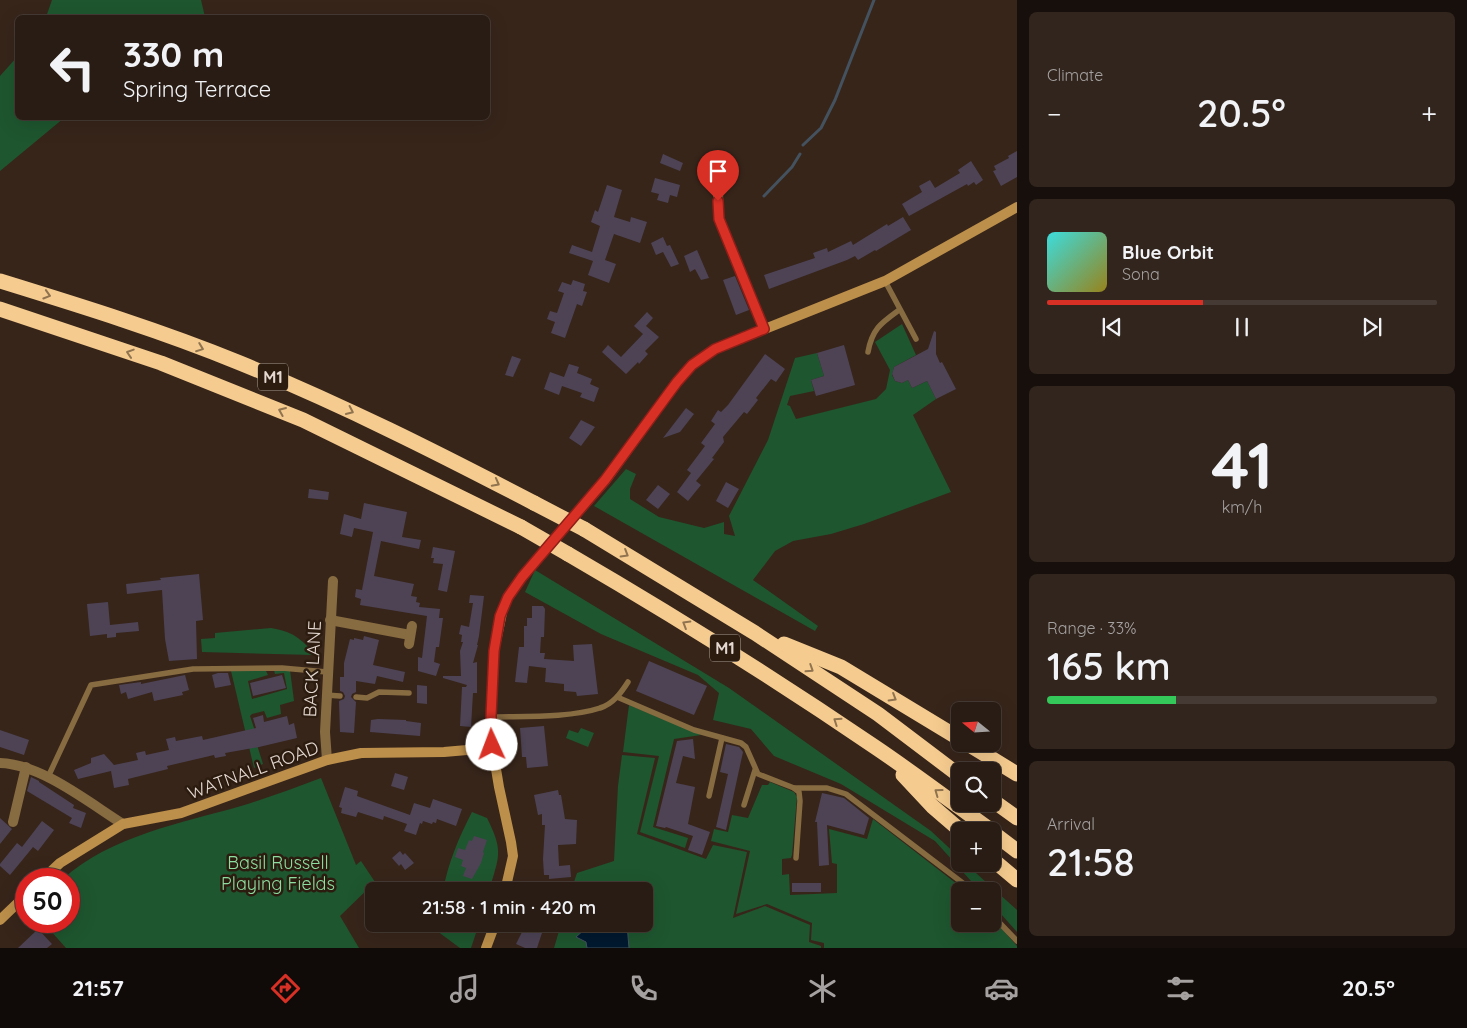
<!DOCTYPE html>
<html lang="en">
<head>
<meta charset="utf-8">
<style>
  :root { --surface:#291c14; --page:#31251d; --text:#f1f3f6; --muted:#a5a1a0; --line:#453a34; --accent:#d93025 }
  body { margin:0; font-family:Quicksand,sans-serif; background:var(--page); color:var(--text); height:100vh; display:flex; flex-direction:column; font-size:19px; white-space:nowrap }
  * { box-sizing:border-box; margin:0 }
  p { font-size:16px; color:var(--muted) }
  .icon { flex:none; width:28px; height:28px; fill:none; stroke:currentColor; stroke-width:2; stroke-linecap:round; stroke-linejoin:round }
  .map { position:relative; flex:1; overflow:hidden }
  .details { display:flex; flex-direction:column; gap:12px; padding:12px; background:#170f0b; width:450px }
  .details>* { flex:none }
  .top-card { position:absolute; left:15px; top:15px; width:475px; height:105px; border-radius:8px; box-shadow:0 5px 20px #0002,0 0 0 1px var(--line); background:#291c14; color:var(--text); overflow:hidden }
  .needle { width:32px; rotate:288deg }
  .buttons { position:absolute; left:951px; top:702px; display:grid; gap:10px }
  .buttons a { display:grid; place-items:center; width:50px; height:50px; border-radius:8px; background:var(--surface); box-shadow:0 5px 20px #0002,0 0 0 1px var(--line); font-size:25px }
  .speed { position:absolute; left:15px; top:868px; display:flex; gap:10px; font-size:25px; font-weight:700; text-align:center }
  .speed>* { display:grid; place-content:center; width:65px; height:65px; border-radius:50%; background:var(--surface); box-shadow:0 5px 20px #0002,0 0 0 1px var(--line); line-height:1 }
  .speed .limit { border:8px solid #d22; background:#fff; color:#111 }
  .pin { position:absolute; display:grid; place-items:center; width:42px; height:42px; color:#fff; margin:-51px -21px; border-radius:50% 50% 50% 0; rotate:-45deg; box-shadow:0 0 5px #0007 }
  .pin .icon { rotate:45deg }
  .me { position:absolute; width:55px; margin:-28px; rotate:358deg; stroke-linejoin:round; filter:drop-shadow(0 0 4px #0008) }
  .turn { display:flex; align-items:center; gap:18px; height:105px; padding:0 25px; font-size:22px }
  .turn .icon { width:65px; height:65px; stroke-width:2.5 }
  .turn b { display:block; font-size:35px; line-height:42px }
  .big { font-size:38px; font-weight:600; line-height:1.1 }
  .details .tile { flex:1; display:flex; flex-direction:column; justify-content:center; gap:8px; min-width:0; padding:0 18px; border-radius:8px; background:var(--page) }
  .details .dial { align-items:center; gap:0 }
  .dial b { font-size:65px; line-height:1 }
  .song { display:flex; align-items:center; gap:15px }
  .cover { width:60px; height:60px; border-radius:8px; background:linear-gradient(135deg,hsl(180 70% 55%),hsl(50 70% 35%)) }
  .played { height:5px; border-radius:2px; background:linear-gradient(90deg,var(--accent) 40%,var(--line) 40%) }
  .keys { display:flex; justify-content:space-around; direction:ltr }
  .heat { display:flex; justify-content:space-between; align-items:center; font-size:28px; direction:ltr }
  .charge { height:8px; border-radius:4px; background:linear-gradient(90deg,#34c759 33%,var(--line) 0) }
  .trip { position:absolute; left:365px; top:882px; width:288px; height:50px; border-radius:8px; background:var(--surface); box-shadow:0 5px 20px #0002,0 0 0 1px var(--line); font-weight:600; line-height:50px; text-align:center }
  .tab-bar { display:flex; height:80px; justify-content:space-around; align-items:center; background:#100b08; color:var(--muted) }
  .tab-bar .icon { width:35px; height:35px }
  .tab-bar .on { color:var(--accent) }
  .tab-bar b { font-size:22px; color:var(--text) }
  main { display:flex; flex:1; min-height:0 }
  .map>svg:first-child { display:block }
</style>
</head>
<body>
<main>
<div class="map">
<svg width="1017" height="948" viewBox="0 0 1017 948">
  <rect width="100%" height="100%" fill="#37251a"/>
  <g fill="#1e562f">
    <path d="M52,0H201L205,17H46Z"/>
    <path d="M17,57L18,118H64L0,171V76Z"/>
    <path d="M902,324L916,355L894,367L892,375L895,381L902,383L908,380L912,388L927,381L936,399L913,415L951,492L864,524L831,534L793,541L775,551L753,580L818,626L815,631L594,506L626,469L636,474L630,489V499L659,517L704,528L724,522V534L735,536L729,516L768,440L795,358L817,353L824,376L811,380L814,391L790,396L787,405L790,406L796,419L876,399L886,389L890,370L875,342Z"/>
    <path d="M535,570L729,688L931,831L960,858V864H966L1017,910V932L993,905L992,891H980L935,841L841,784L774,756L751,729L713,720L719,693L698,675L601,634L525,592Z"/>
    <path d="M271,628C292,632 298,636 313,652V655L202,652L201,639L215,638V633Z"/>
    <path d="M274,670H290L294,701L280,705L281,714L267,718L264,711L252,714L250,716L255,731L253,732L263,764L254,768L231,671H266L268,675L248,681L252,699L287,689L284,673L275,674Z"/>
    <path d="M629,705L701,735L674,739L653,827L688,838L685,848L640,832L659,756L623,752Z"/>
    <path d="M581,728L594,733L588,747L566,738L569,730L578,733Z"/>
    <path d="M622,755L655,758L637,834L706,859L713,845L747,852L733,918L765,906L810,925L809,942L821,946V948H629L627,924H644V891H571L577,873L614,861L618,786Z"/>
    <path d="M321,778L356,865L361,861L375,882L340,916L359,948H66L42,921H69V879H63C110,836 182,823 241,806C268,798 294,788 321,778Z"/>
    <path d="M770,782L794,792L797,797L792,855L791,858L782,859V875L789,874L790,895L837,893V864L832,863L829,829L867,839L873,819L966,891H960V924H992L993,919L1017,946V948H824V943L811,940L812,923L767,904L736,914L750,851L711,841L714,829L728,832L732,815L748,818L762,785H768Z"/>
    <path d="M472,812L487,818C504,852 499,856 489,891H443C448,863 459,837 472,812Z"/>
    <path d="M438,924H479L471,948H460L437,931Z"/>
    <path d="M561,924H586L585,929L576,937L586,942L587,948H554Z"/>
  </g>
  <path fill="#00192f" stroke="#44525f" d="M586,924H627L629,948H587L586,942L576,937L585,929Z"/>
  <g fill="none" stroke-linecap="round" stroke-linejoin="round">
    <g stroke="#44525f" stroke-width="3">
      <path d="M803,145L821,128L835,100L874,0"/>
      <path d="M764,196L792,167L800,154"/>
    </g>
  </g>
  <g fill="#4d4355">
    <path d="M1017,151V177L1001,186L993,171L996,170L994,166L1009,158L1008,156Z"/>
    <path d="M663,154L683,163L680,171L660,163Z"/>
    <path d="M971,161L983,180L976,185L974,182L968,186L967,184L909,216L902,204L922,192L919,186L930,180L935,188L960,173L958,170Z"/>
    <path d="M655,178L680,185L677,197L670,195L668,203L657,200L659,194L651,192Z"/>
    <path d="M607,185L622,190L614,217L630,222L631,217L647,222L640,243L614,234L605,260L616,264L609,283L588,275L593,261L569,253L572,245L592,252L600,226L591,222L595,210L598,212Z"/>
    <path d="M903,217L911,230L876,251L875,250L858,260L855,256L847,260L769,289L764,275L815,258L813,253L827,248L828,252L851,241L853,245L887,224L888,226Z"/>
    <path d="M663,237L667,246L670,245L679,264L671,267L663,252L656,255L651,243Z"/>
    <path d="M697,250L709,278L701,280L695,269L690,272L684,256Z"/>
    <path d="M735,276L749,310L736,315L723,280Z"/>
    <path d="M573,280L585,284L583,291L587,292L582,306L577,304L565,338L551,333L555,322L547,319L550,311L557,313L564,293L558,291L562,282L571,285Z"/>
    <path d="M647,312L653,318L646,326L659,337L645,351L648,354L639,364L638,362L626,374L602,352L608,345L621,357L643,334L634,326Z"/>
    <path d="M934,331L936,332V354L940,363L942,362L956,389L936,399L927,381L912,388L908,380L902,383L895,381L892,374L894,367L928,349Z"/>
    <path d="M844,345L855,385L816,396L811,380L824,376L817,353Z"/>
    <path d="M765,354L785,369L776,382L771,379L756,398L758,400L747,414L744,412L723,437L724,442L712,458L714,459L696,481L701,485L688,501L677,492L691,473L687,470L705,446L701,443L715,424L711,421L718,410L721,412L728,405Z"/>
    <path d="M512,356L521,359L513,377L505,375Z"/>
    <path d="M569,364L579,367L577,373L592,379L590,384L599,388L594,402L580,397L582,393L562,386L559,395L544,389L550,372L564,377Z"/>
    <path d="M686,408L694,414L680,432L663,438Z"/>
    <path d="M581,420L595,427L581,446L569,438Z"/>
    <path d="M726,482L739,489L728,508L716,501Z"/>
    <path d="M658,485L670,494L658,509L646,500Z"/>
    <path d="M309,489L329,492L328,500L308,498Z"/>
    <path d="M364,503L407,512L402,537L421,540L419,549L381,541L374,576L414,584L411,596L417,597L416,602L420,603L419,607L440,609L439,618H443L439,647H436L434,662L440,664L436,676L418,671V657L422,658L427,616L360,605L361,599L355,597L356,589L362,590L373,532L354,528L352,537L340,534L344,514L361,519Z"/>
    <path d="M433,547L455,551L447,592L438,590L443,564L433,563L434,558H431Z"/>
    <path d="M199,574L203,620L196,621L197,659L169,661L165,639L162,590L127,594L126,584L161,580L160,578Z"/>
    <path d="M470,595L484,596L479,636L477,645H478L473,663L477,662V693H473L471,727L460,726L462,687H466L467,685L443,678V676H461L460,651L463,642H461L462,635L459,634L461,625L469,627L473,603H469Z"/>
    <path d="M108,602L110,625L138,622L139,631L116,633V637L107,638V634L90,636L87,604Z"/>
    <path d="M532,606H543L545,609L544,637H541L540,653H545L544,659L574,661L573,645L592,644L598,694L577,696L576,692L564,691V684L545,682L546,668L529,666L527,683L515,682L519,647H524V626H527V618H532Z"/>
    <path d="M364,636L379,640L373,665L405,672L403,682L377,676L375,684L356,681V692L352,694L351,697L356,702L354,733L340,732L339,701L344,699L345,696L343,692L340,691V677H344V663L350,639L354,640V638L363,640Z"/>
    <path d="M649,661L707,686L694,715L636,691Z"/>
    <path d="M218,673H228L231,685L215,688L212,675Z"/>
    <path d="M185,675L189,690L182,692L183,695L154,701L152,692L128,699L126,692L121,694L119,685L141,682V684Z"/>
    <path d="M282,675L286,688L253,696L250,683Z"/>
    <path d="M417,685L427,686V704L417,703Z"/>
    <path d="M263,715L264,722L287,716L289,725L294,723L297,738L259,747L225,753L226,756L215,758L214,755L167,766L168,769L128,779L129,785L114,788L111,771L78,779L74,770L91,763V758L104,754L114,765L138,760L136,753L145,751L146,755L169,750L166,739L175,737L176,741L202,736L203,740L256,728L253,718Z"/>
    <path d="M378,719L406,720V721L421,723L420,736L370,732L371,720Z"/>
    <path d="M544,726L548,766L527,768L526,757H522L520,728Z"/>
    <path d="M0,730L29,740L24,755L0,747Z"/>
    <path d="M693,739L695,759L683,756L676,783L695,787L688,824L710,832L702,855L688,850L693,836L666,827L665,828L656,826L677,741Z"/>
    <path d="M726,744L739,747L743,752L726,830L716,827L728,774L720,772Z"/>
    <path d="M395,773L408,777L404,790L391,786Z"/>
    <path d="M31,777L39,781V782L74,805L73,808L86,813L81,828L69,823L72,818L27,791Z"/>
    <path d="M345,787L358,791L357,796L410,815L414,803L430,808L433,799L462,809L456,826L437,819L436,823L433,822L432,824L423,821L422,824L420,823L416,835L404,831L407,824L384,816L383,820L358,812L356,817L341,813L342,808L339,807Z"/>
    <path d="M558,790L559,795H561L565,819L577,820L576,844L558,845L559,866L570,865L571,877L549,879V875H544L543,859L545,825H542V814L538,815L534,795Z"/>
    <path d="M822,793L844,798L869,818L864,835L827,825L829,865L819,866L817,822H815Z"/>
    <path d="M0,818L12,829L0,844Z"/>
    <path d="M42,821L54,830L38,851L33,847L10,875L0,866V864L17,843L22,847Z"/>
    <path d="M474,836L487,840L483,852L484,853L481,863L472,879L463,876L466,868L461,866L463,860L455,857L458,848L465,850L469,840L472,841Z"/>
    <path d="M400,851L403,855L405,853L414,863L405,870L401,864L399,866L392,858Z"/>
    <rect x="792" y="883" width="29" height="9"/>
    <path d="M526,924H545L537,948H525L516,944Z"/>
    <path d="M38,929L52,944L47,948H18Z"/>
  </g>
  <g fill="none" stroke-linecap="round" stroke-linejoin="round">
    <g stroke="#876b41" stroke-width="5.5">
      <path d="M885,281L916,339"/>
      <path d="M868,352C872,329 881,323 899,310"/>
      <path d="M326,695L340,696"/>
      <path d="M356,697L367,698L379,692L409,693"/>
      <path d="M617,697L694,730L741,743L746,747L758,774L794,788L799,792L800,801L796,858"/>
      <path d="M491,717C523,716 570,718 600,708C613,704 621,693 628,682"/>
      <path d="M48,777L91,685L193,669L282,668L327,672"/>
      <path d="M794,788H827L846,794L964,884L971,891"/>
      <path d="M709,796L722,738"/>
      <path d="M744,805L755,770"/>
      <path d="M992,915L1017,941"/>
    </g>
    <g stroke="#876b41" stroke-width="10">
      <path d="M717,166L719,219L764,329"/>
      <path d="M330,620L410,635"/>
      <path d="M409,644L412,626"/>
      <path d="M327,760L325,732L333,581"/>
      <path d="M0,763C41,764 88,802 123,824"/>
      <path d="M13,822L26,767"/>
    </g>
    <g stroke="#bc8f4a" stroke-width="10">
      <path d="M43,879L60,863L123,824L181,813L327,760L361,753L444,752L467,750L492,745"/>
      <path d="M505,891L513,856L511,842L499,787L492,745L491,717L494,651L503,608L508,597L522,577L605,481L677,382L692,365L715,349L885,281L1017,207"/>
      <path d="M0,920L26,895"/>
      <path d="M486,948L495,924"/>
    </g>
    <g stroke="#f5cb8f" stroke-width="15">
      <path d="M0,281C81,306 162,331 240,363C341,404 438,453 534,503"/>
      <path d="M0,309L161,363L303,420L521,527"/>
      <path d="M584,529L755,633L878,714L960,776"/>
      <path d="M568,554C673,615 775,679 875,747C915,774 953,803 992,831"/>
      <path d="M784,644L841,667L960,739"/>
      <path d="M968,744L1017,774"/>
      <path d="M903,775L932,806L961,831"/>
      <path d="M992,800L1017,818"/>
      <path d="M992,832L1017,851"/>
      <path d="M992,859L1017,880"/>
    </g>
    <g stroke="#f5cb8f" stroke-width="15">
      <path d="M534,503L584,529"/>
      <path d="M521,527L568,554"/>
    </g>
  </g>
  <defs><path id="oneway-chevron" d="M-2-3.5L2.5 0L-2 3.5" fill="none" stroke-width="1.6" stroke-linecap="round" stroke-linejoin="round" transform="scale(1.25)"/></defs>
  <g stroke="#907450">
    <use href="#oneway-chevron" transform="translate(47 295) rotate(17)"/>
    <use href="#oneway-chevron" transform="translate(200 348) rotate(21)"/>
    <use href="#oneway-chevron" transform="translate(130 353) rotate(-162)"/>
    <use href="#oneway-chevron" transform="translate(282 411) rotate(-157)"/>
    <use href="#oneway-chevron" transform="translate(350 411) rotate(25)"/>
    <use href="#oneway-chevron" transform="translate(496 483) rotate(28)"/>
    <use href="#oneway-chevron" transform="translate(625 554) rotate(31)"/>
    <use href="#oneway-chevron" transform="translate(686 624) rotate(-149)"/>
    <use href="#oneway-chevron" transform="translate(810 669) rotate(33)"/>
    <use href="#oneway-chevron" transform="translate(893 698) rotate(31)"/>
    <use href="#oneway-chevron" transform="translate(837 721) rotate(-146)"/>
    <use href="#oneway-chevron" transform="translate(938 792) rotate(-144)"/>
  </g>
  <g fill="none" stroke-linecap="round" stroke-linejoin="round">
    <g stroke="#8d1f18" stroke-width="12">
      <path id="route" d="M492,745L491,716L494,651L500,616L508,597L522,577L605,480L677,382L692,365L715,349L764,329L719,219L718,201"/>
    </g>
    <use href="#route" stroke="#d93025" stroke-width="9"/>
  </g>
  <g text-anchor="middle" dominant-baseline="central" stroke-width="5" stroke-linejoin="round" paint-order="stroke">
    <g fill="#2c1c10" stroke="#ada096" stroke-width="1">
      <rect x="258" y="363.5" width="30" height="27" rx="4"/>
      <rect x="710" y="634.5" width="30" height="27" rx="4"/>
    </g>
    <g font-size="16" font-weight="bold" fill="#e4d8d0">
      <text x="273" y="377">M1</text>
      <text x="725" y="648">M1</text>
    </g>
    <g font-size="18" fill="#e4d8d0" stroke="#2c1c10">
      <text transform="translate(312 669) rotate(-87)">BACK LANE</text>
      <text transform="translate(253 770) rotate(-20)">WATNALL ROAD</text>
    </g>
    <g font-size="18" fill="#8bdf9f" stroke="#2c1c10">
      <text x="278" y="862">Basil Russell<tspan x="278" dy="21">Playing Fields</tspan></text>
    </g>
  </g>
</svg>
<div class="buttons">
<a><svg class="needle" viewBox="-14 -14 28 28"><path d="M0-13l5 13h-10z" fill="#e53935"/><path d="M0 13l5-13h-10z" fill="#a5a1a0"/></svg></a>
<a><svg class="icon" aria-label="search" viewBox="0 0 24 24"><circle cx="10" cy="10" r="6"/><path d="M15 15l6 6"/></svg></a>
<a>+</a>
<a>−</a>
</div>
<div class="speed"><div class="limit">50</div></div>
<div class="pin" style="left:718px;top:201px;background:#d93025"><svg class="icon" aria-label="arrive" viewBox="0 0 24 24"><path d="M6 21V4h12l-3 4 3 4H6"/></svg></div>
<svg class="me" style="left:492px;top:745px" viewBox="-20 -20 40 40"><circle r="19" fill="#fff"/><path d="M0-13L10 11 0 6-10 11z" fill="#d93025"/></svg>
<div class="trip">21:58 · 1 min · 420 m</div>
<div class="top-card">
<div class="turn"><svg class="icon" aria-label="left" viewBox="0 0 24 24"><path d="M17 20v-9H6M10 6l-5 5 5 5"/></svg><div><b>330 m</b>Spring Terrace</div></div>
</div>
</div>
<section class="details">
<div class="tile"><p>Climate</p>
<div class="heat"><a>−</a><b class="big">20.5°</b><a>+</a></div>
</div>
<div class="tile">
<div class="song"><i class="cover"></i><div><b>Blue Orbit</b><p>Sona</p></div></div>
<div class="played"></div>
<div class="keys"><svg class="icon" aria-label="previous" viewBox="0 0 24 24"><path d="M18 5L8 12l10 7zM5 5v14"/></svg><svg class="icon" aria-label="pause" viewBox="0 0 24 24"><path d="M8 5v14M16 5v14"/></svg><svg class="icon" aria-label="next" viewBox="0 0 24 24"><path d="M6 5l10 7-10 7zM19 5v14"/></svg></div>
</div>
<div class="tile dial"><b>41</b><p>km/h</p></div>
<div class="tile"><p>Range · 33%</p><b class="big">165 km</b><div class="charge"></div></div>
<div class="tile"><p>Arrival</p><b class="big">21:58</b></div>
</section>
</main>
<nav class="tab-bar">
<b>21:57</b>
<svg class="icon on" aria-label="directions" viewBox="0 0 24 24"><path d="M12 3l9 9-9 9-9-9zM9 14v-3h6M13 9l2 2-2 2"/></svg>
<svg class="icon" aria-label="music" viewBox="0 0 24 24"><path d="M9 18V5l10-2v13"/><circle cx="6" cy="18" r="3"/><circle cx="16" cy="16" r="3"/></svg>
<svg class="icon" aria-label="phone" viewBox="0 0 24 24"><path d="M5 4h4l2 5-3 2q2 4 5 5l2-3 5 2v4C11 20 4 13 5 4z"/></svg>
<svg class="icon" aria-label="climate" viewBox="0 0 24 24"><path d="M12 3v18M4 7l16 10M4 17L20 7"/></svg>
<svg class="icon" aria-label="car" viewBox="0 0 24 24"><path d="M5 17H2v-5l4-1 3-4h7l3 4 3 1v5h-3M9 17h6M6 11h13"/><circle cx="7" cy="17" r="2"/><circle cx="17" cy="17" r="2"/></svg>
<svg class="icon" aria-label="filters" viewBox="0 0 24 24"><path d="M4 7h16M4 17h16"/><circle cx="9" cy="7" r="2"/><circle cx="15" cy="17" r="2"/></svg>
<b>20.5°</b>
</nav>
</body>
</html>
